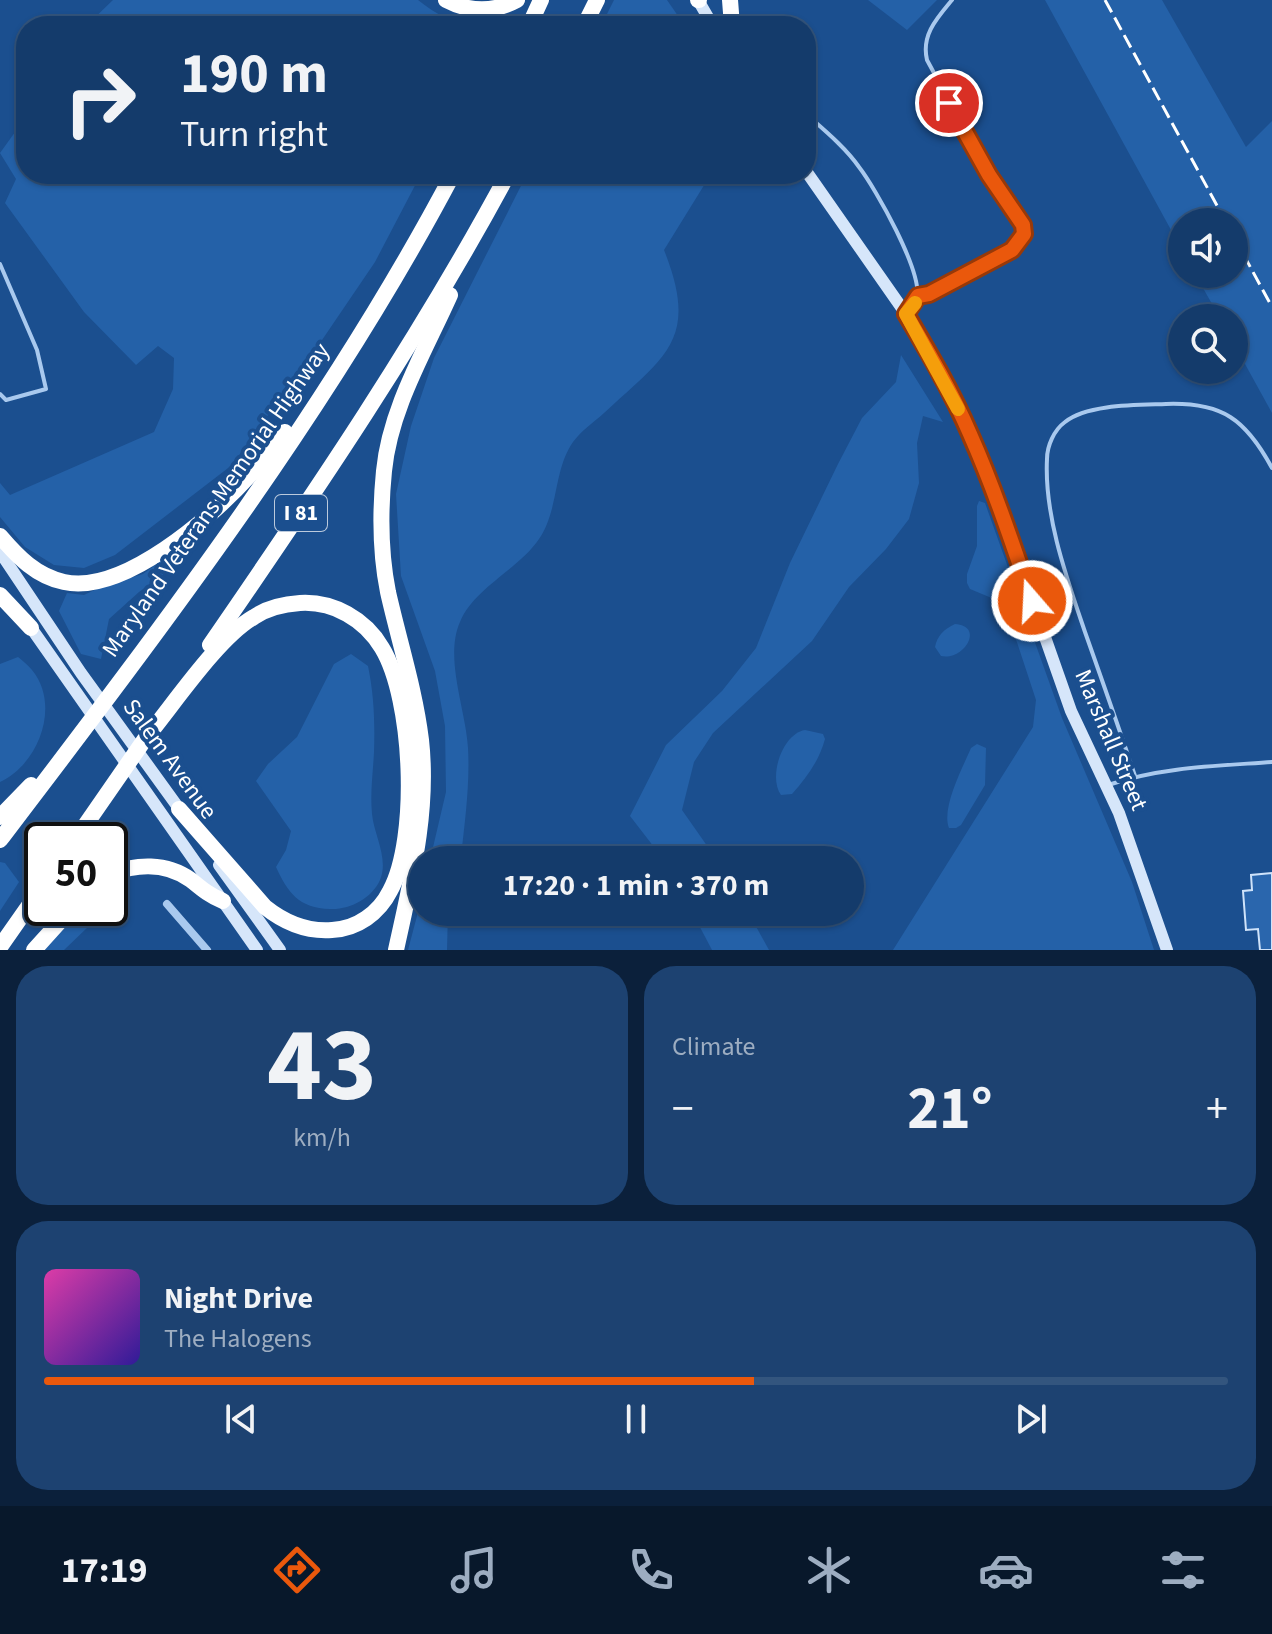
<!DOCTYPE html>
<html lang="en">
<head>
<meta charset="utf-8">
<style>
  :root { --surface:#143b6b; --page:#1d4271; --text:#f1f3f6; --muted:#9dadc1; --line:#33557e; --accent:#ea580c }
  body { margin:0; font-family:"Source Sans 3",sans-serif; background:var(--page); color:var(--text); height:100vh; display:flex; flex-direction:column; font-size:30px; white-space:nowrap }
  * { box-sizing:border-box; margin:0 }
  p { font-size:26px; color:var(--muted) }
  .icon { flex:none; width:44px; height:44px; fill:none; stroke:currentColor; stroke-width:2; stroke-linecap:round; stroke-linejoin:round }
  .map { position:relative; height:950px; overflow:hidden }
  .details { display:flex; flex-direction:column; gap:16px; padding:16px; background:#0b203b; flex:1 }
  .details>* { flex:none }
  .guide { position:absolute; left:16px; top:16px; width:800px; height:168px; border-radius:32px; box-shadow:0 2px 6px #0004,0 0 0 2px var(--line); background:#143b6b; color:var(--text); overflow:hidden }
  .buttons { position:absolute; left:1168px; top:208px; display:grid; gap:16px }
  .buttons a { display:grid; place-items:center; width:80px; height:80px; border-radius:50%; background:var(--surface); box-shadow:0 2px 6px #0004,0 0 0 2px var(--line); font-size:40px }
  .speed { position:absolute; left:24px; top:822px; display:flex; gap:16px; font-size:40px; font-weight:700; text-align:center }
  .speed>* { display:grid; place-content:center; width:104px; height:104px; border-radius:50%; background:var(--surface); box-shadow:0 2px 6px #0004,0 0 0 2px var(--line); line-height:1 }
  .speed .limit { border:4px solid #111; border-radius:12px; background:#fff; color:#111 }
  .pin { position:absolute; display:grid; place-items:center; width:68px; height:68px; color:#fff; margin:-34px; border:4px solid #fff; border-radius:50%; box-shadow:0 2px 8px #0007 }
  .me { position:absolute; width:88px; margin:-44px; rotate:341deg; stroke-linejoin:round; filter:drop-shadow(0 0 6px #0008) }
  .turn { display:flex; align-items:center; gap:28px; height:168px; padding:0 32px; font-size:36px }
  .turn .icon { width:104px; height:104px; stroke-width:2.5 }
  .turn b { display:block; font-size:56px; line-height:68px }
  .big { font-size:60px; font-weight:700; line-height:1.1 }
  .details .card { flex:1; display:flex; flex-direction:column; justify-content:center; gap:12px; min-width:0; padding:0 28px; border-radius:32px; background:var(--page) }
  .details .dial { align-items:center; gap:0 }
  .dial b { font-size:104px; line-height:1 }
  .song { display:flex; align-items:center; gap:24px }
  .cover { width:96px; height:96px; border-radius:12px; background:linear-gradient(135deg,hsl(320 70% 55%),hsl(250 70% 35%)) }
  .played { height:8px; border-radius:4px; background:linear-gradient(90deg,var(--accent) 60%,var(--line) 60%) }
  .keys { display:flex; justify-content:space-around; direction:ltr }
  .heat { display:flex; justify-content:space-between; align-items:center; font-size:44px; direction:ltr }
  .details .tiles { flex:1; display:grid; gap:16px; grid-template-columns:1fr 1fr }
  .card:last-child { grid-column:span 2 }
  .trip { position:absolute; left:408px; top:846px; width:456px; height:80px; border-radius:40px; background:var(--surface); box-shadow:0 2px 6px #0004,0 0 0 2px var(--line); font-weight:700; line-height:80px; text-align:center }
  .tab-bar { display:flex; height:128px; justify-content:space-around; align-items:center; background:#08182b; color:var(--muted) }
  .tab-bar .icon { width:56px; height:56px }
  .tab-bar .current { color:var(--accent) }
  .tab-bar b { font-size:36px; color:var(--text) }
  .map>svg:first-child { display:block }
</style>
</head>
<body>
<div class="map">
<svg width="1272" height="950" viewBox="0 0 1272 950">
  <rect width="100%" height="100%" fill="#1b4f8f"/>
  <g fill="#2461a8">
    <path d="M113,0H418C437,15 452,23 476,26H86Z"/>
    <path d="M614,0H667L685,26H601Z"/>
    <path d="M868,0H937L907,30Z"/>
    <path d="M1045,0H1162L1246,147L1272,121V413L1234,344V318H1220L1195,274H1234V222H1182V250Z"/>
    <path d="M26,87V174H421L375,262L320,343L232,465L115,555L84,568L54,565L25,547L0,517V483L10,495L154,432L173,389L174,358L158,346L136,365L84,312L5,203L16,179L0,153L23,121Z"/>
    <path d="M527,174H711L664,250C700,340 665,356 604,413C594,422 581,431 573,442C553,471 559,510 539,539C519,569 474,588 460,622C444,658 466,710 468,748C470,784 465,820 461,857V860H430L446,792L445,726L435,671L401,576L396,494L411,426L434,358Z"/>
    <path d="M901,355L943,422L923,416L917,443L919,483L909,519L886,549L849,587L812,641L713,733L694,762L682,810L717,860H664L630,816L666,745L722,691L756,648L790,563L838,464L862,418L896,382Z"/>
    <path d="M979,501L985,503L1062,718L1132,882L1154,950H893L1033,727L1036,700L1007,612L994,599L970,589L967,583V574L977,546V506Z"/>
    <path d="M173,552V567L139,592L109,619L101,659L81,654L59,611L67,593L84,595L103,586L143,574Z"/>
    <path d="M955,624C985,626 964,661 941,656L935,647C937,636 944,629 955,624Z"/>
    <path d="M351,654L368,666C374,695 375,722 374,752C373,773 370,792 372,814C374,835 389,859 380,880C372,898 350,910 330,909C299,908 288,893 276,867L286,850L291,831L256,781L268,764L297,737L334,664Z"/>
    <path d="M18,657C23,661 28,665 32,670C61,705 39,764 0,782V664Z"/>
    <path d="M805,730L823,734L825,739C819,761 807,777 792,794L781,795C768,777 782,734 805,730Z"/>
    <path d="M977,744L986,748L985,785L961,825L956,828H949C941,808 963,767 971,748Z"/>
    <path d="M0,862L5,863L19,882L0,911Z"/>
    <path d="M422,897V912H448L447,950H408Z"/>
    <path d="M76,910L89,926L64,950H39Z"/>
    <path d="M692,912H748L769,950H712Z"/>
  </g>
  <path fill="#2a66ad" stroke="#cfe3fa" stroke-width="2" d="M1272,873V950H1260L1258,929L1246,930L1243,891L1252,890L1251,875Z"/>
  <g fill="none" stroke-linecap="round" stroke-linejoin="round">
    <g stroke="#a9c9ee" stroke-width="4">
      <path d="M806,114C824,130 845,147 859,167C876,189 922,271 917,297C916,303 912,308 908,313"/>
      <path d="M0,264L37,350L46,389L6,400L0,394"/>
      <path d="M918,296L929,294L1012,250L1024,234L1023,225L989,175L927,60C921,35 937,18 952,0"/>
      <path d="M1135,776C1119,728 1102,680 1085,632C1067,579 1044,516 1047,459C1047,446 1054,430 1065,422C1087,404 1138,405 1166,404C1223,402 1246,420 1272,468"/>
      <path d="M1108,785C1161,767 1216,766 1272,762"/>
    </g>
    <path stroke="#a9c9ee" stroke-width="8" d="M167,904L207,950"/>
    <g stroke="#d6e6fa" stroke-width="12">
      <path d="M698,0L713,26"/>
      <path d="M806,171L906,314L941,374L970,434L994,492L1071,711L1119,813L1167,950"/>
      <path d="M0,552L81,673L183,814"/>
      <path d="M27,622L257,950"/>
      <path d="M219,865L280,950"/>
    </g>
    <g stroke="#fff" stroke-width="16">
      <path d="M446,0C469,12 493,13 517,0"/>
      <path d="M698,0H699"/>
      <path d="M730,0L732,26"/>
      <path d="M529,26L541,0"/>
      <path d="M584,26L597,0"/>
      <path d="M0,536C18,557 36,576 64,582C123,595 212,517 250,475C262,462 273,446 285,432"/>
      <path d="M0,595L31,628"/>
      <path d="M210,645C316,491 420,338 508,174"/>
      <path d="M149,734C176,701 219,637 254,617C267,608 285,604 300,603C333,601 365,619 382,648C413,699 419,838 390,891C379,913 357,929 332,930C306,932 285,923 265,907L179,809"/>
      <path d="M0,817L31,785"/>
      <path d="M0,840C160,630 329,409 453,174"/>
      <path d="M75,840L154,726"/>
      <path d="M110,874C136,864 166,862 191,880C202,889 210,896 223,901"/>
      <path d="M0,947L42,887"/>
      <path d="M34,950L72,908"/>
      <path d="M396,950C411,881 429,812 421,740C415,690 399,641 388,592C380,552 380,511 384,471C390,409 425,351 450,295"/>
    </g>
    <g stroke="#fff" stroke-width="3" stroke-dasharray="14 6" stroke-linecap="butt">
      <path d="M1105,0L1226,222"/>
      <path d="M1234,237L1272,307"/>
    </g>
  </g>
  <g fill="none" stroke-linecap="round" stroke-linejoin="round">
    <g stroke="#983908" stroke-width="20">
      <path id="route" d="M949,103L989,175L1023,225L1024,234L1012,250L929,294L918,296L906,314C929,353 952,392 970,434C994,488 1013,545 1032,601"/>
    </g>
    <use href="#route" stroke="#ea580c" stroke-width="14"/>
    <path stroke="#f59e0b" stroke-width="14" d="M915,303L906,314L958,409"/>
  </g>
  <g text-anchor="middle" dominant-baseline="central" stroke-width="8" stroke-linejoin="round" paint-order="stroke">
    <rect fill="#1b4f8f" stroke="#bbcadd" stroke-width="2" x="275" y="495" width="52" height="36" rx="6"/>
    <g font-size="22" font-weight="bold" fill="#fff">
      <text x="301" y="513">I 81</text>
    </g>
    <g font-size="24" fill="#fff" stroke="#1b4f8f">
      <text transform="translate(216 500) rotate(-55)">Maryland Veterans Memorial Highway</text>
      <text transform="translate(1111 740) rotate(67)">Marshall Street</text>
      <text transform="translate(170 759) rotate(54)">Salem Avenue</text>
    </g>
  </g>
</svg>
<div class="buttons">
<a><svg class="icon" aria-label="sound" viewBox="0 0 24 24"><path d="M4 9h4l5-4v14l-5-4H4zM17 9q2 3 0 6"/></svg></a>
<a><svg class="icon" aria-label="search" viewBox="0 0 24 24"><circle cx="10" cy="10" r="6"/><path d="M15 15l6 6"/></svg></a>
</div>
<div class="speed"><div class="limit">50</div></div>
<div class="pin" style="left:949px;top:103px;background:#d93025"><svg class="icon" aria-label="arrive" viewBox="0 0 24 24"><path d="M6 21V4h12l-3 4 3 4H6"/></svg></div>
<svg class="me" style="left:1032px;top:601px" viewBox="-20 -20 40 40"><circle r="17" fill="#ea580c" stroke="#fff" stroke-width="3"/><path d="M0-11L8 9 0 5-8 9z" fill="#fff"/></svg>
<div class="trip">17:20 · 1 min · 370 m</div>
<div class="guide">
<div class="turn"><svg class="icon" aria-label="right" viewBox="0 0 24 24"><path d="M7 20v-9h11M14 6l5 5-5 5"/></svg><div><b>190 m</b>Turn right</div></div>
</div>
</div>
<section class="details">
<div class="tiles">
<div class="card dial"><b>43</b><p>km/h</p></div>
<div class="card"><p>Climate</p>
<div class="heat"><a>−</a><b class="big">21°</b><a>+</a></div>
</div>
<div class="card">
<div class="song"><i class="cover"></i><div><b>Night Drive</b><p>The Halogens</p></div></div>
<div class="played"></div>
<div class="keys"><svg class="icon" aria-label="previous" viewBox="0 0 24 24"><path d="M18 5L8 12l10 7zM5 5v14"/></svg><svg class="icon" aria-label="pause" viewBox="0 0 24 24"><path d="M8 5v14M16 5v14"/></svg><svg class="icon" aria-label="next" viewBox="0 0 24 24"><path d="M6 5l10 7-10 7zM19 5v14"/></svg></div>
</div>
</div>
</section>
<nav class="tab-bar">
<b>17:19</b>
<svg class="icon current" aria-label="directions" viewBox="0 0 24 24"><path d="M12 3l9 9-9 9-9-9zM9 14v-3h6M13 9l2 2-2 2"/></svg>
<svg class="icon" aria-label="music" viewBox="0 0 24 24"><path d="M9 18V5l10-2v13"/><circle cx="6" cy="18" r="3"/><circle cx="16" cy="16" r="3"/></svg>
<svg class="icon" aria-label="phone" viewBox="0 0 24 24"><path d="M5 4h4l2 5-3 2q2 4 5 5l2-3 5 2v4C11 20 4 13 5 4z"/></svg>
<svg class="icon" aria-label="climate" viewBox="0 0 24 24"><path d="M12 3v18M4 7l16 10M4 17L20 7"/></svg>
<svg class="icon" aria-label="car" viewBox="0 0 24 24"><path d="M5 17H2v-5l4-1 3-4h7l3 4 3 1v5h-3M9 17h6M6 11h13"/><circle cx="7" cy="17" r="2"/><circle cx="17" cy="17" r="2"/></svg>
<svg class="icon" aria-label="filters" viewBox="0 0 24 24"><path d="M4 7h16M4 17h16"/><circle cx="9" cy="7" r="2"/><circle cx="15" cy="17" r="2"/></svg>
</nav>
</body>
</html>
